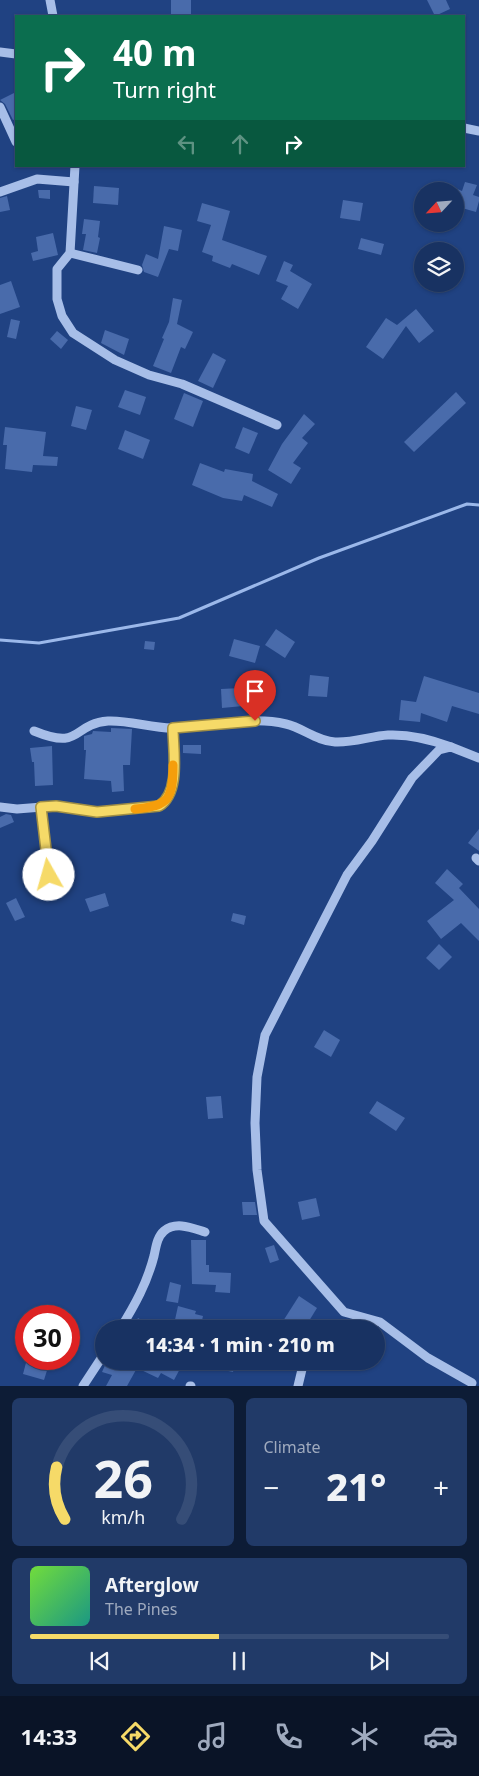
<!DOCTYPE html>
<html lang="en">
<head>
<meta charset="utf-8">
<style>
  :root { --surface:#183262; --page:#213a68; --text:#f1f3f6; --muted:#9faabe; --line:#364d77; --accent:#f6da68 }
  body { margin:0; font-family:"Noto Sans",sans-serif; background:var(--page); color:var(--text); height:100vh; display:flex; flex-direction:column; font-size:19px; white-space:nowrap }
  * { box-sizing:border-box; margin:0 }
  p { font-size:16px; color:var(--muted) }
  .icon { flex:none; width:28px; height:28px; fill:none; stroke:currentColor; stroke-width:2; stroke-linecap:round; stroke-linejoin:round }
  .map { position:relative; height:1386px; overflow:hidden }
  .drawer { display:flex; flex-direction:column; gap:12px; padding:12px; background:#0d1c36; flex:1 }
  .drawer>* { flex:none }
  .top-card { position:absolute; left:15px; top:15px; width:450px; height:152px; border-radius:0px; box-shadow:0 1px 4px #0004,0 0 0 1px var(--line); background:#0b6e4f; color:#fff; overflow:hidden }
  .needle { width:32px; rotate:244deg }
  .buttons { position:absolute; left:414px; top:182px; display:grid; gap:10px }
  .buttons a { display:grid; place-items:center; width:50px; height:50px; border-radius:50%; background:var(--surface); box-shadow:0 1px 4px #0004,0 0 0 1px var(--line); font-size:25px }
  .speed { position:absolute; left:15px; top:1305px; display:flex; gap:10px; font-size:25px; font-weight:700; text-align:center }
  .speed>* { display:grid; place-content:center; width:65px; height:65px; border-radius:50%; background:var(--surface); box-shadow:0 1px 4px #0004,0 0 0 1px var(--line); line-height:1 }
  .speed .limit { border:8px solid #d22; background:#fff; color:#111 }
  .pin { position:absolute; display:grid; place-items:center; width:42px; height:42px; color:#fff; margin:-51px -21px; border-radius:50% 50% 50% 0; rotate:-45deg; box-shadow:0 0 5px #0007 }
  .pin .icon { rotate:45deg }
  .me { position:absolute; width:55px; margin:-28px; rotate:353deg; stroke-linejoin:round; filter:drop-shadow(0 0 4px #0008) }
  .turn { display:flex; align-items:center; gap:18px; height:105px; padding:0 15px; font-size:22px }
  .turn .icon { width:65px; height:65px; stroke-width:2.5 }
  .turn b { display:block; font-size:35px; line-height:42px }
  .lanes { display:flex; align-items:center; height:48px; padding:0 15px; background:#0003; justify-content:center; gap:25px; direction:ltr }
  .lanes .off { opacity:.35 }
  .big { font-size:38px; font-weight:800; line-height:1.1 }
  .drawer .card { flex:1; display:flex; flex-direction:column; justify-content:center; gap:8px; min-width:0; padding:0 18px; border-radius:8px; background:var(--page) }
  .drawer .dial { align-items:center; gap:0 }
  .dial svg { height:130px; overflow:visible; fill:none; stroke:var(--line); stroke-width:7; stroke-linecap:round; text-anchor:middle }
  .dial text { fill:var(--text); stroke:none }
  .song { display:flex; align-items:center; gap:15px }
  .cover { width:60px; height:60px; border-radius:8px; background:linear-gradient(135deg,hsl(100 70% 55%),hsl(170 70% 35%)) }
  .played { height:5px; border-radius:2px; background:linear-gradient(90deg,var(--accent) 45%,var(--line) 45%) }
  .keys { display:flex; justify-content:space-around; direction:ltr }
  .heat { display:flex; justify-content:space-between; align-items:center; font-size:28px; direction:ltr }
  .drawer .tiles { flex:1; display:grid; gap:12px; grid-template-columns:1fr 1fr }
  .card:last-child { grid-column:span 2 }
  .trip { position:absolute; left:95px; top:1320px; width:290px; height:50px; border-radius:25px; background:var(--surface); box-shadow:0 1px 4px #0004,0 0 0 1px var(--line); font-weight:800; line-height:50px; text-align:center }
  .dock { display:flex; height:80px; justify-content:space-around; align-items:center; background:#0a1427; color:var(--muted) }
  .dock .icon { width:35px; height:35px }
  .dock .current { color:var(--accent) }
  .dock b { font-size:22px; color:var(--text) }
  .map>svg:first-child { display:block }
</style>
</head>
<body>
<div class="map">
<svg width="479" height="1386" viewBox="0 0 479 1386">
  <rect width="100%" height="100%" fill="#204282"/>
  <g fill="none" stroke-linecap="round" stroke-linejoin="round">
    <path stroke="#9bb8ea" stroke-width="3" d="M0,640L39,643L179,618L319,558L467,504L479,505"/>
  </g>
  <g fill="#496bab">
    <rect x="171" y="0" width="20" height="16"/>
    <path d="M427,0H446L450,9L435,16Z"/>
    <path d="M16,92V119L13,120L5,104L0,100Z"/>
    <path d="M465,182L477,185L473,195L479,197V201L476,212L455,206V188L462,191Z"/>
    <path d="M94,186L119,188L118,205L93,203Z"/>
    <path d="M38,190H50V199L39,198Z"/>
    <path d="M7,196L10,210L0,212V198Z"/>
    <path d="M343,200L363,203L360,221L340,218Z"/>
    <path d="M202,203L230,211L222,240L267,256L259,275L232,264L230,268L212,261L213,256L202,252L211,225L197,221Z"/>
    <path d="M84,219L100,221L98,237L100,238L97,253L83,250L86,234H82Z"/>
    <path d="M164,226L182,230L178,251L169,249L158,277L144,272L142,265L146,254L158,259Z"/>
    <path d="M53,233L58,255L33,261L31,253L38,251L36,237Z"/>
    <path d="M361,238L384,244L381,255L358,249Z"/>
    <path d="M284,261L293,265L290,271L312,284L298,309L281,299L288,286L276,281Z"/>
    <path d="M11,281L20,307L0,314V285Z"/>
    <path d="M173,298L182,300L177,324L193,332L185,349L181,347L171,373L153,366L164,339L162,338L169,322Z"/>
    <path d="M416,309L434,331L419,343L406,326L383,359L366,347L386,318L397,325Z"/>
    <path d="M11,319L20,321L16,339L7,337Z"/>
    <path d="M105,330L129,339L124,355L101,343Z"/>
    <path d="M57,331L68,340L61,349L50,339Z"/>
    <path d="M213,353L226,360L213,388L198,381Z"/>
    <path d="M125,390L146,397L140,415L118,407Z"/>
    <path d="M456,392L466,403L414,452L404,442Z"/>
    <path d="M184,393L203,401L193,427L174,419Z"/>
    <path d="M76,406L92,410L86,430L71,426Z"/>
    <path d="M304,414L315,424L302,438L308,443L293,463L301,468L291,484L268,470L282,444Z"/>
    <path d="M5,427L46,432L43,456L58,457L57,466L33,465L32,472L5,469L7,445H3Z"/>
    <path d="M243,427L258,433L249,454L235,448Z"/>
    <path d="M125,430L150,440L143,459L118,449Z"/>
    <path d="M200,463L224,472L225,469L253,474L252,481L278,494L272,507L244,495L242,501L223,498L192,485Z"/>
    <path d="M276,629L295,642L285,658L265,645Z"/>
    <path d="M234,639L260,646L255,663L229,656Z"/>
    <path d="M145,641L155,642L154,650L144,649Z"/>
    <path d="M310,675L329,677L327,697L308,696Z"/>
    <path d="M424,676L479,693V714L452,706L447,722L421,713L420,722L399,720L401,700L416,702Z"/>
    <path d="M241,688L243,706L222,708L221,689Z"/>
    <path d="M111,728L132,729L130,765H123L124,791L112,792L111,781L84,779L86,750H84V736L92,734L93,731L111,732Z"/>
    <path d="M183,745H201V754L183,753Z"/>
    <path d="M52,746L53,785L35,786L34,762H32L30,748Z"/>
    <path d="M6,814L11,815L14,822L0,828V817Z"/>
    <path d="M479,829V851L468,843Z"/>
    <path d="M447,869L463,884L459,888L479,909V941L461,923L441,939L427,921L454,900L435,883Z"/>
    <path d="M105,893L109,906L90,912L85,899Z"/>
    <path d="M16,898L25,917L15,921L6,903Z"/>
    <path d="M233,913L246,916L244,925L231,921Z"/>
    <path d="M439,944L452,957L439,970L426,958Z"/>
    <path d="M324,1030L340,1040L331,1057L314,1047Z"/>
    <path d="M221,1096L223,1118L208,1119L206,1097Z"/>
    <path d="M377,1101L405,1118L396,1131L369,1113Z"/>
    <path d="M316,1198L320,1216L302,1220L298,1202Z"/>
    <path d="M242,1202H255L257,1215H243Z"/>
    <path d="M191,1240H206V1265H209V1272L231,1273L230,1293L215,1292L216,1285L192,1284Z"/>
    <path d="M274,1245L279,1260L270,1263L265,1248Z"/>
    <path d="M170,1282L181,1285L178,1303L166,1301Z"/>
    <path d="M299,1296L317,1308L304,1329H278Z"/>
    <path d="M178,1306L196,1311L195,1314L203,1316L200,1329H173Z"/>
    <path d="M138,1318L156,1329H132Z"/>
    <path d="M27,1359L50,1361L44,1380L23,1374Z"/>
    <path d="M107,1361H174L182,1365L174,1380L161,1373L158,1378L137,1368L127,1386H106L112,1375L102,1372Z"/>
    <path d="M201,1361H235L233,1372L200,1365Z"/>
  </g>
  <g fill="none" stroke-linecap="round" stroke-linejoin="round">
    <g stroke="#a7bee8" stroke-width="9">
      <path d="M50,0L53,16"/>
      <path d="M0,52L16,54"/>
      <path d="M0,107L16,142"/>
      <path d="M464,128L479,131"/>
      <path d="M75,166L70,253L57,269V299L62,316L73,333L115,360L149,375L182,384L277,425"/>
      <path d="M0,192L37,179L74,182"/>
      <path d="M70,253L138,270"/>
      <path d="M34,731C83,751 71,724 108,721C129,720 151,728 172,728C210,728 248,715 286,724C303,728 317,741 335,742C353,743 371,736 388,735C411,734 430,739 451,747"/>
      <path d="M0,807L17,809L55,806L97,812L159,806C181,792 173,750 173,728"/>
      <path d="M41,807L49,875"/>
      <path d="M476,858L479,861"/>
      <path d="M120,1329C135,1305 147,1283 154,1256C156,1247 157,1237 164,1231C176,1221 192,1228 205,1232"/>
      <path d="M472,1383L428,1358L380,1322L344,1312L264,1221L257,1170L255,1123L257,1077L265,1035L347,875L372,841L412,778L439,750L451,747L479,758"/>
      <path d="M83,1386L104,1354"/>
      <path d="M190,1386H191"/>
      <path d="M298,1386L304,1361"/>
    </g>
  </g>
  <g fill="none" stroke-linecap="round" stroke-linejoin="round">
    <g stroke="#a08e44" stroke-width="12">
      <path id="route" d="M49,875L41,807L56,806L97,812L159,806C181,792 173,750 173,728L255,721"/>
    </g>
    <use href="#route" stroke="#f6da68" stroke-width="9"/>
    <path stroke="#f59e0b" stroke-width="9" d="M135,809C169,806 173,799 173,765"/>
  </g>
</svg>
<div class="buttons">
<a><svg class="needle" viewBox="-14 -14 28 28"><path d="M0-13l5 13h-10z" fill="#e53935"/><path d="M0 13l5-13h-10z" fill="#9faabe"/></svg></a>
<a><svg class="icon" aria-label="layers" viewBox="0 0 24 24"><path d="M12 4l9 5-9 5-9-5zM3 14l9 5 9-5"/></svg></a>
</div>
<div class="speed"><div class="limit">30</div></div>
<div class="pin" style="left:255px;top:721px;background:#d93025"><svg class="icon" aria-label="arrive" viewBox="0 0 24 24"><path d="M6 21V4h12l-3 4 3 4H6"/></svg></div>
<svg class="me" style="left:49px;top:875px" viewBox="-20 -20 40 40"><circle r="19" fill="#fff"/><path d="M0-13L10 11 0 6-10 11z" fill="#f6da68"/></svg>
<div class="trip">14:34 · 1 min · 210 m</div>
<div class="top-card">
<div class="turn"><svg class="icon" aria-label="right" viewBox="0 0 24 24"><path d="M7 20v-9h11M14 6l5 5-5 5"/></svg><div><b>40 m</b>Turn right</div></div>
<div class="lanes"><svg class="icon off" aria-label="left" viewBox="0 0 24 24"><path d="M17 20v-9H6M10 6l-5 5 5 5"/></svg><svg class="icon off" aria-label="ahead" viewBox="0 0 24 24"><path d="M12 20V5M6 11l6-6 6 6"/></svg><svg class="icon" aria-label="right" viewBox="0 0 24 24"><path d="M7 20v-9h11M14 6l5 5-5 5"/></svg></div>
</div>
</div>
<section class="drawer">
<div class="tiles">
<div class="card dial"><svg viewBox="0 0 100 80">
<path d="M14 69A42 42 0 1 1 86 69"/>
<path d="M14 69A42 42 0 0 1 9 37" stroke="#f6da68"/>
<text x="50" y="56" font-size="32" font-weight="700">26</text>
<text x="50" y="72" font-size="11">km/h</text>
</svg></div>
<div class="card"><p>Climate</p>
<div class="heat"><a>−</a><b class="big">21°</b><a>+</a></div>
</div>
<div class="card">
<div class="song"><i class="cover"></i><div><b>Afterglow</b><p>The Pines</p></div></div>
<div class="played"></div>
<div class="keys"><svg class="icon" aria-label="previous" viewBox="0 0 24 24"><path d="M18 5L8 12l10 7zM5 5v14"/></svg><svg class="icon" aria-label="pause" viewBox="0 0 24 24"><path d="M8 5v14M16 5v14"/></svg><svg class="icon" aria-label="next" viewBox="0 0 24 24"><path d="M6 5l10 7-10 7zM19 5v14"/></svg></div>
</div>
</div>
</section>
<nav class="dock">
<b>14:33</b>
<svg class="icon current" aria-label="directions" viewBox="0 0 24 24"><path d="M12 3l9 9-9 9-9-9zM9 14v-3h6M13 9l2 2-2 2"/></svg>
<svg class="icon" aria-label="music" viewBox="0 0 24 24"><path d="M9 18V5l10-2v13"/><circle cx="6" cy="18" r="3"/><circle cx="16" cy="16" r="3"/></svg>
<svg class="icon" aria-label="phone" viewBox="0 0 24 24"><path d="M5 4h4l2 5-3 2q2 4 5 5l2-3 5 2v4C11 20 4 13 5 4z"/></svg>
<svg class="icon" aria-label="climate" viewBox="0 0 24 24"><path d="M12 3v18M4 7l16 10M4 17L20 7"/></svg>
<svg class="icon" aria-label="car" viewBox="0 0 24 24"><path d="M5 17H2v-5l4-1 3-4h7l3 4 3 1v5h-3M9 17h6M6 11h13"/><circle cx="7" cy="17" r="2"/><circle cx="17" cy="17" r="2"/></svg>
</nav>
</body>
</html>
